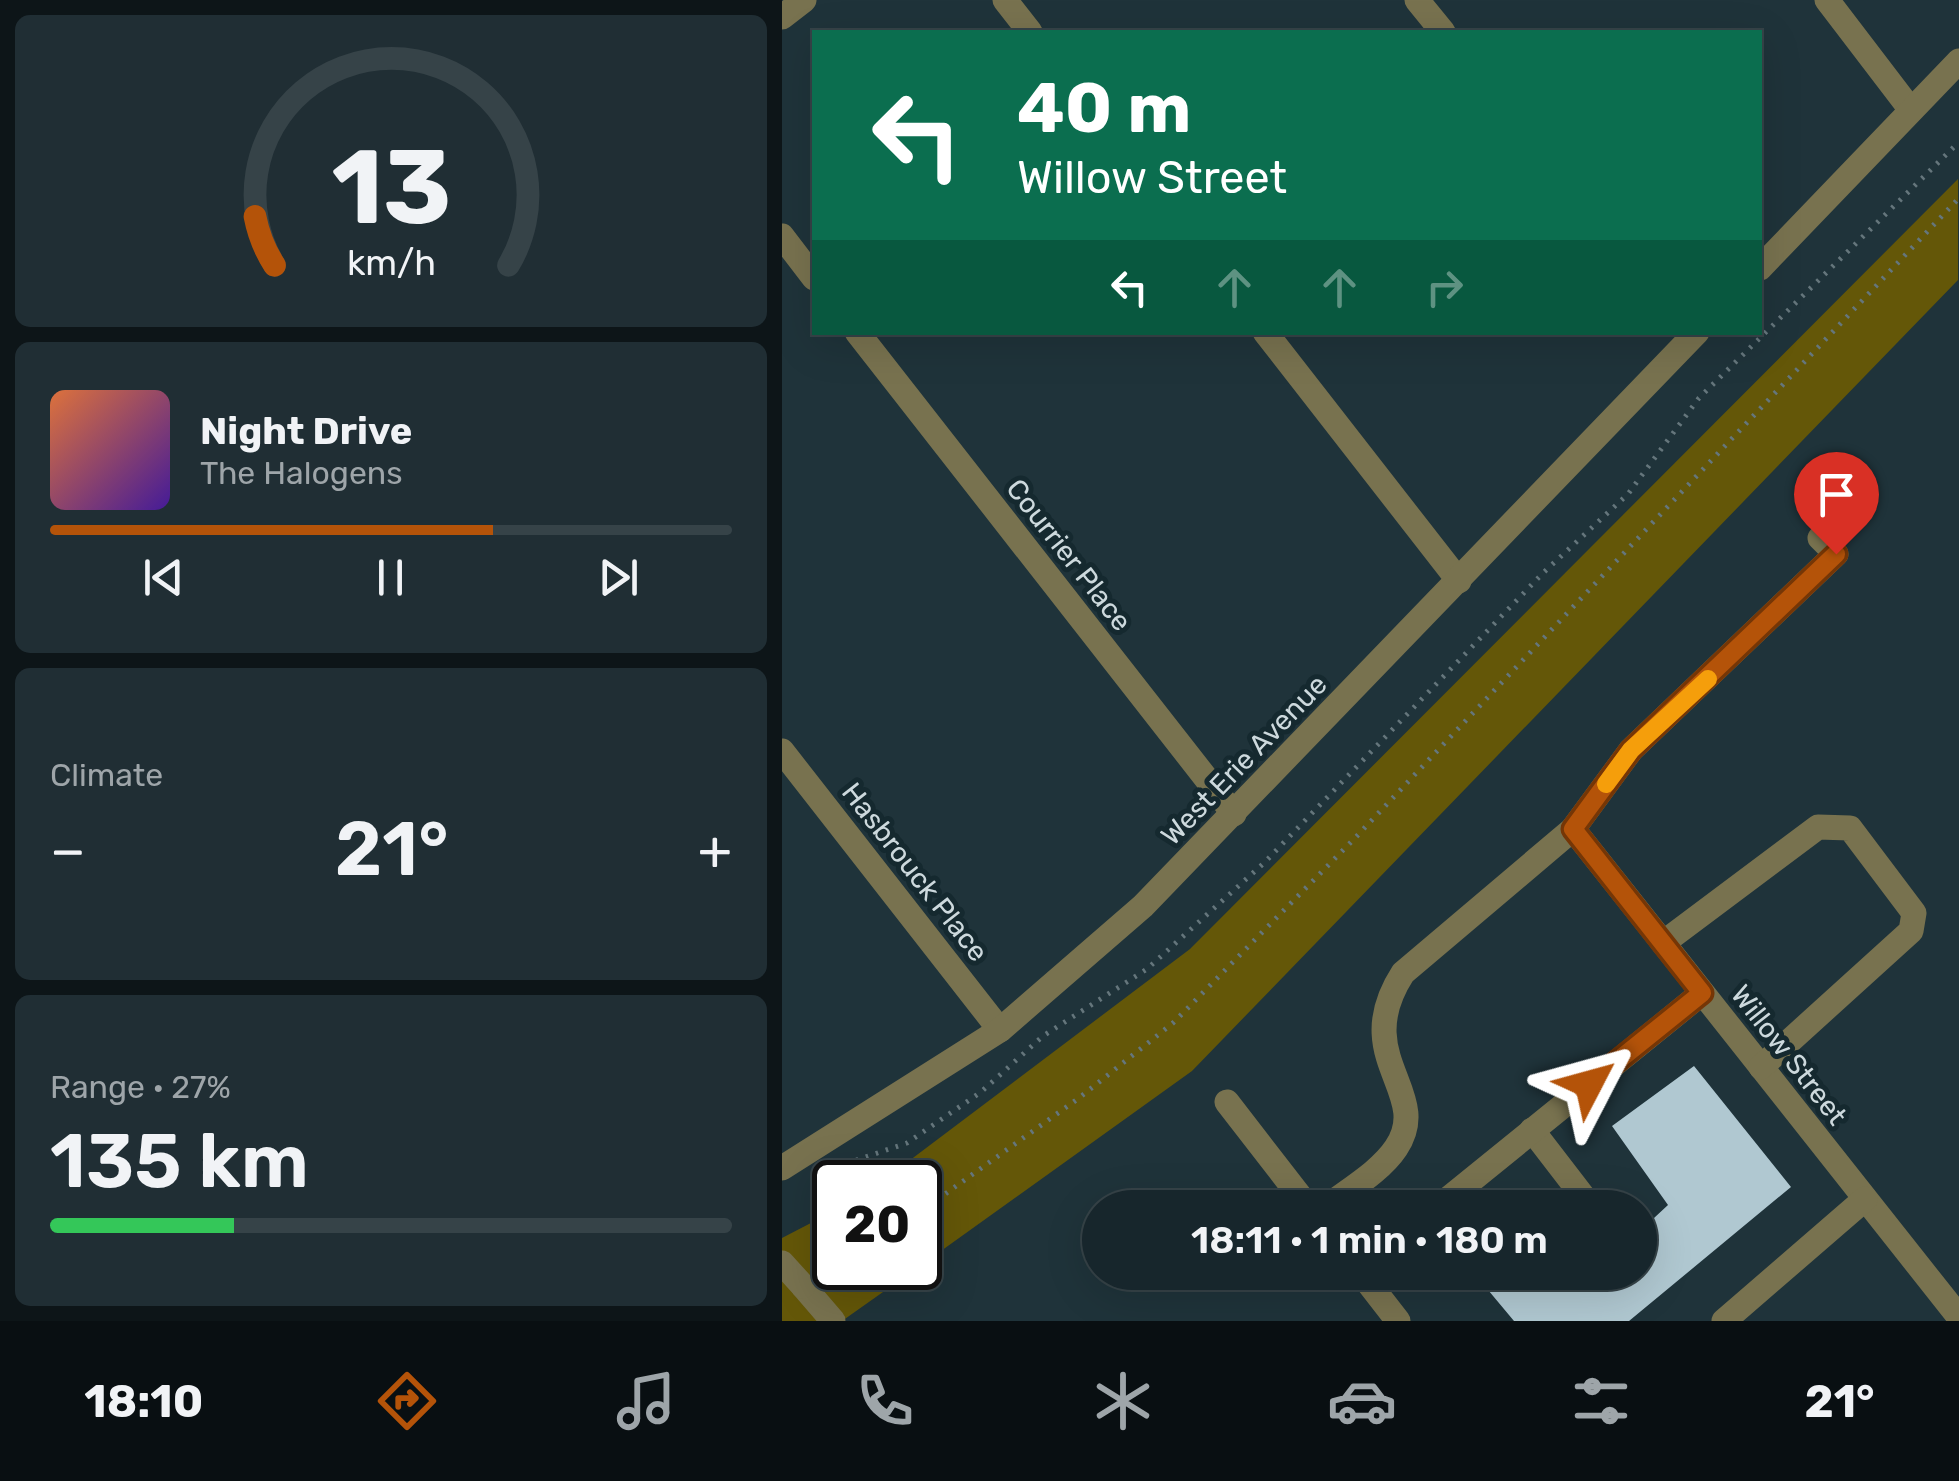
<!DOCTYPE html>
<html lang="en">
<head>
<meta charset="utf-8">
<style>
  :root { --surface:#17262c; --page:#202e34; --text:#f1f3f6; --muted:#9ea5a9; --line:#364348; --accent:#b45309 }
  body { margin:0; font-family:Rubik,sans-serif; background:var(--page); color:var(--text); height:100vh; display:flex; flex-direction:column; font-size:38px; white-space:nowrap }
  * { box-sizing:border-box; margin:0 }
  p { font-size:32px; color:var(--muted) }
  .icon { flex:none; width:55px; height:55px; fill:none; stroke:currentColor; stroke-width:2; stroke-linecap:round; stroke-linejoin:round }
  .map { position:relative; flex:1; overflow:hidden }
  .side { display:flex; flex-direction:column; gap:15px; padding:15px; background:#0d1518; width:782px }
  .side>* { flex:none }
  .banner { position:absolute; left:30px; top:30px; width:950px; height:305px; border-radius:0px; box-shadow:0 10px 40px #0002,0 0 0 2px var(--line); background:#0b6e4f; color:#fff; overflow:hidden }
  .speed { position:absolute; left:30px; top:1160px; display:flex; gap:20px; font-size:50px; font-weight:700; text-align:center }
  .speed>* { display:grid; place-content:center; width:130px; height:130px; border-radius:50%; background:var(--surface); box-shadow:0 10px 40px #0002,0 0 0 2px var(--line); line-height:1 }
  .speed .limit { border:5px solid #111; border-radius:15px; background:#fff; color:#111 }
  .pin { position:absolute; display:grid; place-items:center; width:85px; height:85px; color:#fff; margin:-102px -42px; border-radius:50% 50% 50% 0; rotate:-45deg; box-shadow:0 0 10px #0007 }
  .pin .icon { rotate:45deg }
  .me { position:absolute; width:110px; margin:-55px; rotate:51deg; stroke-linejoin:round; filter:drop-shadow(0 0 8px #0008) }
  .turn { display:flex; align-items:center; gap:35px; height:210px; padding:0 40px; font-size:45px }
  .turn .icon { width:130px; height:130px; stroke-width:2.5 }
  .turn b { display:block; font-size:70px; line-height:85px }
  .lanes { display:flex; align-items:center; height:95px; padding:0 40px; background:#0003; justify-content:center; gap:50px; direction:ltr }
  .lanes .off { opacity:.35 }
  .big { font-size:75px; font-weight:600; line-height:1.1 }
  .side .tile { flex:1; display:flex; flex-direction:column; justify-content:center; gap:15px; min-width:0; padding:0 35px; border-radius:15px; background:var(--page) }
  .side .dial { align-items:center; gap:0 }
  .dial svg { height:260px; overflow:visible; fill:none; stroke:var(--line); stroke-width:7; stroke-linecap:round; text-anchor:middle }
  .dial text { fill:var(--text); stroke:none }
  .song { display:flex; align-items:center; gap:30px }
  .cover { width:120px; height:120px; border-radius:15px; background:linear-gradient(135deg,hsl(20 70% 55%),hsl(260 70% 35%)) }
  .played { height:10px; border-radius:5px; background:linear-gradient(90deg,var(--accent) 65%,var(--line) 65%) }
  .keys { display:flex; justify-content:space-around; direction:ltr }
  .heat { display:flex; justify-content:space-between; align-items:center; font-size:55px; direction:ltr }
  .charge { height:15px; border-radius:8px; background:linear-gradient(90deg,#34c759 27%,var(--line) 0) }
  .trip { position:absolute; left:300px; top:1190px; width:575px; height:100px; border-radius:50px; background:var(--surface); box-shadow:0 10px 40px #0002,0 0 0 2px var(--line); font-weight:600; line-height:100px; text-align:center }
  .dock { display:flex; height:160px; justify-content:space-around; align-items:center; background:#090f12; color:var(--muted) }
  .dock .icon { width:70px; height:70px }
  .dock .selected { color:var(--accent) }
  .dock b { font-size:45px; color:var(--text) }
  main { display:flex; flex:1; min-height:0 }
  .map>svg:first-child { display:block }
</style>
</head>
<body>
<main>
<section class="side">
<div class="tile dial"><svg viewBox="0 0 100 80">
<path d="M14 69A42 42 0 1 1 86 69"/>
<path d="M14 69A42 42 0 0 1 8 54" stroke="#b45309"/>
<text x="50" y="56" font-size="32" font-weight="700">13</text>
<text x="50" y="72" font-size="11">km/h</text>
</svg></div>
<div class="tile">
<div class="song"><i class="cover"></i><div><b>Night Drive</b><p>The Halogens</p></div></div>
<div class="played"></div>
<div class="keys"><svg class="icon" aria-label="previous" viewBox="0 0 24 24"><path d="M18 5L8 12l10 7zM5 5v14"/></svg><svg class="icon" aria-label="pause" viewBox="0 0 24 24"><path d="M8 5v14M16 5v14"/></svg><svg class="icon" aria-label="next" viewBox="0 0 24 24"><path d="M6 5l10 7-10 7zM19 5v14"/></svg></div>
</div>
<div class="tile"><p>Climate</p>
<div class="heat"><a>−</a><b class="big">21°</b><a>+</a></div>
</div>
<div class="tile"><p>Range · 27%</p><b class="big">135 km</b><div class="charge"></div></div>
</section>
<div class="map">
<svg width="1177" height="1321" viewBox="0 0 1177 1321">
  <rect width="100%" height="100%" fill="#1f333a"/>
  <g fill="#645708">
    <path d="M1176,179V280L410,1071L138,1266V1182H99L408,949Z"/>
    <path d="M52,1211V1268H135L60,1321H0V1238Z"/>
  </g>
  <path fill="#b0c8d1" d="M912,1066L1009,1187L847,1321H732L691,1272H797L804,1280L812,1272H858V1231L886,1205L830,1126Z"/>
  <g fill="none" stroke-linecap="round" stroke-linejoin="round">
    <g stroke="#65767c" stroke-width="5" stroke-dasharray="2.5 8" stroke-linecap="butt">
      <path d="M54,1167L125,1143L199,1092L261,1036L365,969L483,862L761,573L846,494L917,398L1177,142"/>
      <path d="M138,1212L297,1098L391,1023L573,838L1177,198"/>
      <path d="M37,1268L52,1260"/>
    </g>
    <g stroke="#78724f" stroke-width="25">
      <path d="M223,0L248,32"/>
      <path d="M635,0L661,32"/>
      <path d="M1045,0L1129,110"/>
      <path d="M0,17L22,0"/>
      <path d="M0,236L32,278"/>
      <path d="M978,268L1177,61"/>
      <path d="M75,332L452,814"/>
      <path d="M483,332L677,581"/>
      <path d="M0,751L218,1030"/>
      <path d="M791,829L1177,1317"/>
      <path d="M881,943L1036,827L1068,828L1132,913L1129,931L979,1067"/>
      <path d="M445,1102L527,1208"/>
      <path d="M750,1130L810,1208"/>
      <path d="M0,1168L218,1030L361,906L915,332"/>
      <path d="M543,1208C566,1190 598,1172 614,1148C652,1092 566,1058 621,973L791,829L849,750L1054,554L1038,538"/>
      <path d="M655,1208L920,993"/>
      <path d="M578,1272L616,1321"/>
      <path d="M21,1286L51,1321"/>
      <path d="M942,1321L1083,1199"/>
    </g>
    <path stroke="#78724f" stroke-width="25" d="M0,1263L21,1286"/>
  </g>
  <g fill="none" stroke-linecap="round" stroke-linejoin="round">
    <g stroke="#753606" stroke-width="25">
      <path id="route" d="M807,1084L920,993L791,829L849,750L1054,554"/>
    </g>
    <use href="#route" stroke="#b45309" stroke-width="18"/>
    <path stroke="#f59e0b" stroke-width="18" d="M824,784L849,750L926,679"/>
  </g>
  <g text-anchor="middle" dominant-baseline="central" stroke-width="10" stroke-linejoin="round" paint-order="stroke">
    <g font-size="28" fill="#cdd9dd" stroke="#15292f">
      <text transform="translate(287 555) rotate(52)">Courrier Place</text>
      <text transform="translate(462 760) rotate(-46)">West Erie Avenue</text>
      <text transform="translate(133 872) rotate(52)">Hasbrouck Place</text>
      <text transform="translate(1007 1055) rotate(52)">Willow Street</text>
    </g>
  </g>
</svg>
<div class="speed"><div class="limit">20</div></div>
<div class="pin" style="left:1054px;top:554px;background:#d93025"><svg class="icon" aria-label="arrive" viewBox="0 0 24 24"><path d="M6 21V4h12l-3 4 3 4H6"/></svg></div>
<svg class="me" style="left:807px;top:1084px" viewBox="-20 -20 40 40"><path d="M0-17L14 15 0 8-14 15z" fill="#b45309" stroke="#fff" stroke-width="4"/></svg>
<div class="trip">18:11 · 1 min · 180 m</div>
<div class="banner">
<div class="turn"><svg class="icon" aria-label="left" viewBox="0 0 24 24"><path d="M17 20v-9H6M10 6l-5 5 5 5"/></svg><div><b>40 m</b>Willow Street</div></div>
<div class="lanes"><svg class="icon" aria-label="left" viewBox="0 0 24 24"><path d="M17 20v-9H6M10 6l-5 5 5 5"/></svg><svg class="icon off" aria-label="ahead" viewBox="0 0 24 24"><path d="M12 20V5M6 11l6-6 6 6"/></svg><svg class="icon off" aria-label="ahead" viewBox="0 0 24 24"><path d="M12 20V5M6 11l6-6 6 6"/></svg><svg class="icon off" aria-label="right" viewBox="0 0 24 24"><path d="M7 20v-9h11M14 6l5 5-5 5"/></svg></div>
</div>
</div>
</main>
<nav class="dock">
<b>18:10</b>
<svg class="icon selected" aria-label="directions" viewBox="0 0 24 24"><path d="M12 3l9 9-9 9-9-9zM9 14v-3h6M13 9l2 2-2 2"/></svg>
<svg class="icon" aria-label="music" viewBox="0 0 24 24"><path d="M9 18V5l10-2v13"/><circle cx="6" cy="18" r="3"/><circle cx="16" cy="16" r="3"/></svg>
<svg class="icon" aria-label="phone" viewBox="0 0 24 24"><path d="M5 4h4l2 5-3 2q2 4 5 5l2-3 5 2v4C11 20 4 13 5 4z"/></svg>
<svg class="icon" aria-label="climate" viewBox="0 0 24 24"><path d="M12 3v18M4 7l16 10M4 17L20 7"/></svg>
<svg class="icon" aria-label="car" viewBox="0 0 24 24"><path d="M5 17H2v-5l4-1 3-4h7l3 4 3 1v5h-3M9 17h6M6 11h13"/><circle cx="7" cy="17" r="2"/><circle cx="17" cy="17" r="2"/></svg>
<svg class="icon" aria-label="filters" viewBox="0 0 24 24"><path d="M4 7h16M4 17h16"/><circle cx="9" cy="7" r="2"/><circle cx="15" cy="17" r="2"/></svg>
<b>21°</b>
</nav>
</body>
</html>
